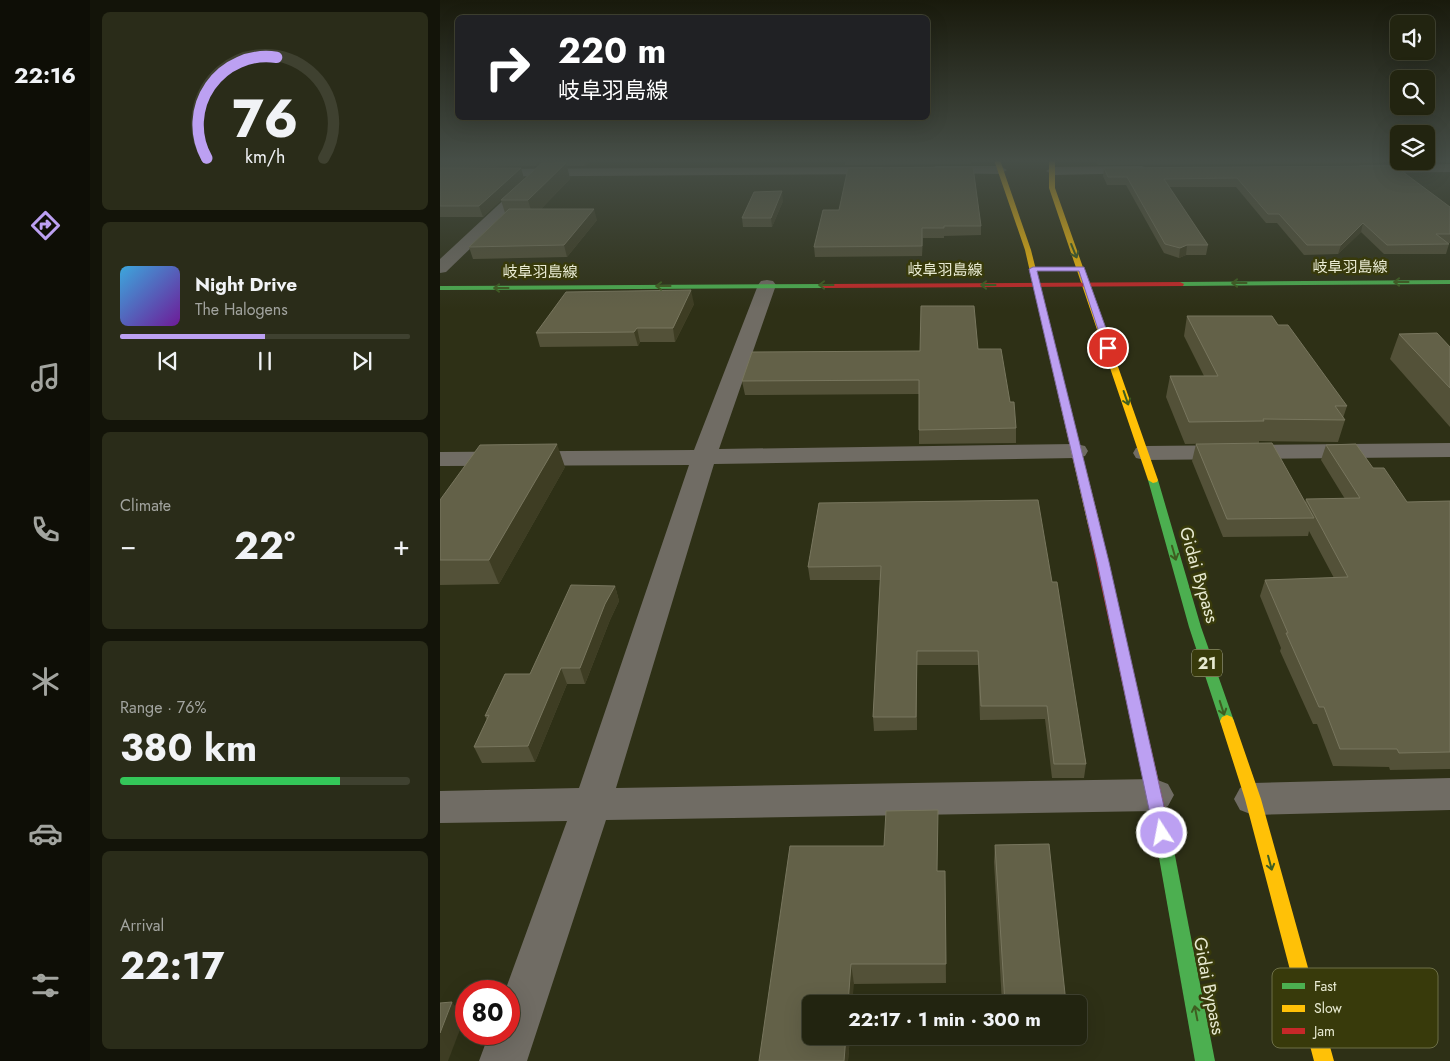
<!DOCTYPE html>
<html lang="en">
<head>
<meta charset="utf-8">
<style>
  :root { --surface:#222410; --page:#2a2c19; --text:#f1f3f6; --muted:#a2a49f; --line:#3f4130; --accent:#bca0f2 }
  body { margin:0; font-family:Jost,"Noto Sans JP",sans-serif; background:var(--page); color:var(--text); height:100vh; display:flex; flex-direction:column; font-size:19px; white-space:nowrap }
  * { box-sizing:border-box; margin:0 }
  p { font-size:16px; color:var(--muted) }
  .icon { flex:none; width:28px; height:28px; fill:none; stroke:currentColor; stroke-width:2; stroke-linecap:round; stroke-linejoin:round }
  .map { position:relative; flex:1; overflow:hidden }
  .details { display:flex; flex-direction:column; gap:12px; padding:12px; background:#131409; width:350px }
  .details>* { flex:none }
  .hud { position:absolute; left:15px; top:15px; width:475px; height:105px; border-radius:8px; box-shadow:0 5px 20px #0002,0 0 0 1px var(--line); background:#202124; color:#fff; overflow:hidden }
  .tools { position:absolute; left:950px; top:15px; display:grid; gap:10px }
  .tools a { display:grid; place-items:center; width:45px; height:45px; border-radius:8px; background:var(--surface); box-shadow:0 5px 20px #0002,0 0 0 1px var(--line); font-size:25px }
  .speed { position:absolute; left:15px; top:980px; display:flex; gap:10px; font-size:25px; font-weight:700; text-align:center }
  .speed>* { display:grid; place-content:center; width:65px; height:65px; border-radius:50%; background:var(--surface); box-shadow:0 5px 20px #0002,0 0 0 1px var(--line); line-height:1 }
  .speed .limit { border:8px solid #d22; background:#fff; color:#111 }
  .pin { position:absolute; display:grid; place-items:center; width:42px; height:42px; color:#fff; margin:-21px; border:2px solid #fff; border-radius:50%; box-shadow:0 1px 5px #0007 }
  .me { position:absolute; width:55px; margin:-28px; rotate:349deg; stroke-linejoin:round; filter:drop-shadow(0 0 4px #0008) }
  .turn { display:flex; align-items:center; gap:18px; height:105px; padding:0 20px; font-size:22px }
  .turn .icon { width:65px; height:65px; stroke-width:2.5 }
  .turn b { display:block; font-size:35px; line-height:42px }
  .big { font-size:38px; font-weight:700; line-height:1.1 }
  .details .tile { flex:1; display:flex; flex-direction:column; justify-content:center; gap:8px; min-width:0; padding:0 18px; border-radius:8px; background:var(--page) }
  .details .dial { align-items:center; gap:0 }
  .dial svg { height:130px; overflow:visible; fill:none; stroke:var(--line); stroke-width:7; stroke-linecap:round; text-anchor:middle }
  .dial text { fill:var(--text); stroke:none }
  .song { display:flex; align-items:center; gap:15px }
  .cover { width:60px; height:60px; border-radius:8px; background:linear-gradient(135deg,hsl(200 70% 55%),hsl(280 70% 35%)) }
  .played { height:5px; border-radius:2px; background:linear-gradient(90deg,var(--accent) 50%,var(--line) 50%) }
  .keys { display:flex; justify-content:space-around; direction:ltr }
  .heat { display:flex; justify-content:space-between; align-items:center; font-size:28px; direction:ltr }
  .charge { height:8px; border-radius:4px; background:linear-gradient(90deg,#34c759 76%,var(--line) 0) }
  .trip { position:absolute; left:362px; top:995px; width:285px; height:50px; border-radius:8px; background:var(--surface); box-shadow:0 5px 20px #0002,0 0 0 1px var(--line); font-weight:700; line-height:50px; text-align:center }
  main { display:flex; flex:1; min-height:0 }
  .menu { display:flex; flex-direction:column; width:90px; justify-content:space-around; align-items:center; background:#0e0e06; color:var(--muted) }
  .menu .icon { width:35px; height:35px }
  .menu .selected { color:var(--accent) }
  .menu b { font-size:22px; color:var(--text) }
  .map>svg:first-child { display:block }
</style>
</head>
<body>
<main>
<nav class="menu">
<b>22:16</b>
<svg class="icon selected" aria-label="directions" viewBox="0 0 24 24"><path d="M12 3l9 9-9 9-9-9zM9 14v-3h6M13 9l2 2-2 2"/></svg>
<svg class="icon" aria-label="music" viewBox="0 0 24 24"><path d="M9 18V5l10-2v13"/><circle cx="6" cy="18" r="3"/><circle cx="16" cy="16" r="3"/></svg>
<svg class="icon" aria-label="phone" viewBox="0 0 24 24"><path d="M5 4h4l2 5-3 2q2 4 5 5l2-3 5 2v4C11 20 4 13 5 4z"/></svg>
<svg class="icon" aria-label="climate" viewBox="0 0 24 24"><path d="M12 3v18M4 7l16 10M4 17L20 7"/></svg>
<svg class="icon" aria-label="car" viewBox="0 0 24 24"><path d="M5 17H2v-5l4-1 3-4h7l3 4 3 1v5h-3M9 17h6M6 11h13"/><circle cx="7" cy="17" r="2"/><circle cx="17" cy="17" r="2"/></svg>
<svg class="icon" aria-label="filters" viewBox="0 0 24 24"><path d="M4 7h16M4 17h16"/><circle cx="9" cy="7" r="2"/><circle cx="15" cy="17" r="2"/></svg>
</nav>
<section class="details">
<div class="tile dial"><svg viewBox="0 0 100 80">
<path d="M14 69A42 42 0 1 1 86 69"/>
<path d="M14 69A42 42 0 0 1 57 7" stroke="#bca0f2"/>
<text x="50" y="56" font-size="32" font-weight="700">76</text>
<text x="50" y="72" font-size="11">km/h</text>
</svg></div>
<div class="tile">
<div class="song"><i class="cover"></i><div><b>Night Drive</b><p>The Halogens</p></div></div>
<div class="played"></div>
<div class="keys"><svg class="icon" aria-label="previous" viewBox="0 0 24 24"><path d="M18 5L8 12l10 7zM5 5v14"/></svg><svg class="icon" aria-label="pause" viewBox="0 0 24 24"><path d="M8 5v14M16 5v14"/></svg><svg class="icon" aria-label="next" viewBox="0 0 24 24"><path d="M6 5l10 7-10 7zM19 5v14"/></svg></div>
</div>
<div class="tile"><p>Climate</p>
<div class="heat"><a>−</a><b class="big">22°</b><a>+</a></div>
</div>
<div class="tile"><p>Range · 76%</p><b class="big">380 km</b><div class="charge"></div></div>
<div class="tile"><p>Arrival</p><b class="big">22:17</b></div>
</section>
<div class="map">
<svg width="1010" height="1061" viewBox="0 0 1010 1061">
  <rect width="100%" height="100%" fill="#2e3016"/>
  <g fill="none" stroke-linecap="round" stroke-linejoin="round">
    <g fill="#706c64" fill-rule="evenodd">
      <path d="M1010,164V172L920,173L913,169L920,165Z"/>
      <path d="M496,166H560L567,170L560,174L491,173L489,170Z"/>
      <path d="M702,166L709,170L707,173L613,175L606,171L613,167Z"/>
      <path d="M443,167L450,171L448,174L0,177V169Z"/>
      <path d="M90,179L95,180L97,183L95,186L6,272L0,273V259L85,180Z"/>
      <path d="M327,280L333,281L336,285L279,449L636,444L645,446L648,451L645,456L636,458L274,464L176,788L715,779L728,784L734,795L728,806L715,811L166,820L87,1061H39L49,1034H69V991H65L127,821L0,823V791L139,788L249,465L0,466V452L254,450L318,285L321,281Z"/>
      <path d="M1010,443V457L705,460L696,458L693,453L696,448L705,446Z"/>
      <path d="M1010,778V810L813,815L800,810L794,799L800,788L813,783Z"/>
    </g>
    <g fill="#4caf50" fill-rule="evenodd">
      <path d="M1010,280V284L740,286L736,284L740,282Z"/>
      <path d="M388,284V288H385L0,290V286Z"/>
      <path d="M713,477L718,480L761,627L794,721L792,725L787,727L782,725L780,721L749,627L708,480Z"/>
      <path d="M723,828L729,830L731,835L775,1061H755L715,835L717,830Z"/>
    </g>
    <g fill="#ffc107" fill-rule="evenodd">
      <path d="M554,160H560L591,250L660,525L658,527L654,528L648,525L585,250Z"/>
      <path d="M609,160H615V188L718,480L717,482L713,483L708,480L609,188Z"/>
      <path d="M787,715L792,717L794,721L821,799L894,1061H874L805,799L780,721L782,717Z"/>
    </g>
    <g fill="#c62828" fill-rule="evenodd">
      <path d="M740,282L744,284L743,286L385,288L381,286L385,284Z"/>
      <path d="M654,522L660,525L731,835L729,840L723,842L717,840L715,835L648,525Z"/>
    </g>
  </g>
  <g fill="#535138">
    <path d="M0,160H108L103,163H115V162L109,160H151L145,166H127L130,179L101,209L157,220L127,257L33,259L29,247L65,213L61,200L43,217H0V168H81L84,179L100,165L97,166L0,168Z"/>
    <path d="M405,160H531V164L405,165Z"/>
    <path d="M655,160H944L942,163L658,165Z"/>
    <path d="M997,160H1010V163L1000,162Z"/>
    <path d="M955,166L1010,207V243H1007L1009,244L1006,254H944L921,232L898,254L864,255L837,223H826L796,187H729L768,245L766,255H746L739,258L724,253L686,185H667L663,176L664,168Z"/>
    <path d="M343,201L332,227H303L302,218Z"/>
    <path d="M383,210L541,226V235L504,236V238H483L482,256L375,257L374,247Z"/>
    <path d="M254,304L235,342H200L198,346L100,347L96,333Z"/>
    <path d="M747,316L838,325L907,406L903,418L905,420L898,442L819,441V443L745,444L726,397L730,376H764L744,336Z"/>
    <path d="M959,334L1010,347V427L950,359Z"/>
    <path d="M538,349L570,402L576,428V443L479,444V394L305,395L302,381L480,351Z"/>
    <path d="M756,444L865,502L866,499H905L881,460L886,445L933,468L967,502L1010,501V769L950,770L949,767L893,766L877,724H873L840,651L841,648L820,596L825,580L894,578L869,531L868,536L783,537L752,461Z"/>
    <path d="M125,467L59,584L0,585V500Z"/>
    <path d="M379,503L612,582L646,764L644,778H612L605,719L540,720L538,665H477V730L434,731L433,717L440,580H370L368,567Z"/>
    <path d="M175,586L179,601L170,620L145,684H127L95,762L42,763L34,747L47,720L45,716L90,674Z"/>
    <path d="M555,845L626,1003V1004H562L554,862Z"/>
    <path d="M498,871H505L506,983L414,984L371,1036H410L408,1061H319Z"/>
  </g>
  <g fill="#3e3d23">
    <path d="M96,160H108L97,166Z"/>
    <path d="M144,160H151L145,166Z"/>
    <path d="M126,163L130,179L93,217L88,200Z"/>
    <path d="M81,168L84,179L43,217L39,206Z"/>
    <path d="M342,191L343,201L332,227L331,218Z"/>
    <path d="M154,209L157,220L127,257L124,245Z"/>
    <path d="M923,223L921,232L898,254L901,245Z"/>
    <path d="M747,245L746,255L739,258L740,248Z"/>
    <path d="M251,290L254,304L235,342L233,328Z"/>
    <path d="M197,328L200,342L198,346L194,332Z"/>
    <path d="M117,444L125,467L59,584L49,560Z"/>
    <path d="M175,586L179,601L170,620L145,684L140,668L165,604Z"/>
    <path d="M121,668L127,684L95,762L88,746Z"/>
    <path d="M411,964L414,984L412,1004H408Z"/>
    <path d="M12,1002L24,1019L8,1061H0V1033Z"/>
    <path d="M406,1036H410L408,1061H404Z"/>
  </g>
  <g fill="#636148" stroke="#78765e">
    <path d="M102,163H126L88,200H61Z"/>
    <path d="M955,166L1010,207V234H996L1009,244L947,245L923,223L901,245H867L839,214H828L797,178L724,179L768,245H747L740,248L725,244L687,177H668L664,168Z"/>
    <path d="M533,167L541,226H504V228H482V246L374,247L383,210H399L408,168Z"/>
    <path d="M0,168H81L39,206H0Z"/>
    <path d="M342,191L331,218H302L314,192Z"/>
    <path d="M69,209H154L124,245L29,247Z"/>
    <path d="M251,290L233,328H197L194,332L96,333L126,292Z"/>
    <path d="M481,306H534L538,349H561L570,402H574L576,428L479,430V380L302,381L312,352L480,351Z"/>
    <path d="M747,316H832L838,325H848L907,406H895L905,420L823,419L824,421L749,422L730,376H778Z"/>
    <path d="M997,333L1010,347V388L959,334Z"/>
    <path d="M832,443L874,518L787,519L756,444Z"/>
    <path d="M117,444L49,560H0V500L40,445Z"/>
    <path d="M916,444L933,468H944L967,502L1010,501V752L959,753L957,749H900L884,707H879L846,633H848L825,580L908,577L866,499L920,498L886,445Z"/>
    <path d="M598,500L612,582H617L646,764H614L607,706H541L538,651H477L476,717H433L441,566L368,567L379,503Z"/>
    <path d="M131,585L175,586L165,604L140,668H121L88,746L34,747L49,715L45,716L65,674H90Z"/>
    <path d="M498,810L497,871H505L506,964H411L408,1004H371V1036H406L404,1061H319L350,846H444L446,811Z"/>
    <path d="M609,844L626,1003H565L555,845Z"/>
    <path d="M12,1002L0,1033V1003Z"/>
  </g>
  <defs><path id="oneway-shaft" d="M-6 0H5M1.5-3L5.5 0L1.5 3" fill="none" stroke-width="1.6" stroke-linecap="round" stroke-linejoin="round" transform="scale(1.25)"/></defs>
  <g stroke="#3e5d20">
    <use href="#oneway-shaft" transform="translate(634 251) rotate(68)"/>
    <use href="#oneway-shaft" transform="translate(961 282) rotate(180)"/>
    <use href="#oneway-shaft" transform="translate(799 283) rotate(180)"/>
    <use href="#oneway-shaft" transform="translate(386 285) rotate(180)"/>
    <use href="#oneway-shaft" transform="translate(548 285) rotate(180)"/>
    <use href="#oneway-shaft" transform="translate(223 286) rotate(180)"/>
    <use href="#oneway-shaft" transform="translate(61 288) rotate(180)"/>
    <use href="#oneway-shaft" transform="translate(686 398) rotate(71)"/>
    <use href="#oneway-shaft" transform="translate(734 553) rotate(74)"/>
    <use href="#oneway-shaft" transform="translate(782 708) rotate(72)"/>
    <use href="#oneway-shaft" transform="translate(830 863) rotate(75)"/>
    <use href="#oneway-shaft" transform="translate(756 1013) rotate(-101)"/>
  </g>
  <linearGradient id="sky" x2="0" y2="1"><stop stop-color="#191a0c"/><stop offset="0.52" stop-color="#464e47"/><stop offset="1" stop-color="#464e47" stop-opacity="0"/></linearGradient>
  <rect width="1010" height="309" fill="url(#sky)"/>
  <path fill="#bca0f2" stroke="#7a689d" d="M644,267L673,348L671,349L664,348L639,271H597L669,562L730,833L728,838L722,840L716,838L714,833L657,562L589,269L593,267Z"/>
  <g text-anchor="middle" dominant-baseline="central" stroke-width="5" stroke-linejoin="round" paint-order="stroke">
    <g font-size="15" fill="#e8ead2" stroke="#383a0b">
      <text x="910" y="267">岐阜羽島線</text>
      <text x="505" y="270">岐阜羽島線</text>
      <text x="100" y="272">岐阜羽島線</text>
    </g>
    <rect fill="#383a0b" stroke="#b3b596" stroke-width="1" x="752" y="649.5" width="30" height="27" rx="4"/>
    <g font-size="16" font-weight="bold" fill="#e8ead2">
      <text x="767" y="663">21</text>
    </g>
    <g font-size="18" fill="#e8ead2" stroke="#383a0b">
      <text transform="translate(759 575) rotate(74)">Gidai Bypass</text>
      <text transform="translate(769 986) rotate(79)">Gidai Bypass</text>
    </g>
  </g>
  <rect x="832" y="968" width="166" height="80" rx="8" fill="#383a0b" stroke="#6d6f47" stroke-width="1"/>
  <rect x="842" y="983" width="23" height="6" fill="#4caf50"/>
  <rect x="842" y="1005" width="23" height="7" fill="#ffc107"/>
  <rect x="842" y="1028" width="23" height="6" fill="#c62828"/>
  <g font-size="14" fill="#e8ead2">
    <text x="874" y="991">Fast</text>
    <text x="874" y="1013">Slow</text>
    <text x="874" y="1036">Jam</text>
  </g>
</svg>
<div class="tools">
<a><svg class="icon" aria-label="sound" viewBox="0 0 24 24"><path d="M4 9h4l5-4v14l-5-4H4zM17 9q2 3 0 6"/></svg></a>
<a><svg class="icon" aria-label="search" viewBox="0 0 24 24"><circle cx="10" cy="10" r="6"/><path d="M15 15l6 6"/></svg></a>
<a><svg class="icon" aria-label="layers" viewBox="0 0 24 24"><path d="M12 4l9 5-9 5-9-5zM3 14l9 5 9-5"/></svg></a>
</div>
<div class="speed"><div class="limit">80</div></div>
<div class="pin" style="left:668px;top:348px;background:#d93025"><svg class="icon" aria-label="arrive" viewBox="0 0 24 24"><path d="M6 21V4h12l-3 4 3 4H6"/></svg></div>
<svg class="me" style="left:722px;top:833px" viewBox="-20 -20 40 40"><circle r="17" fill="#bca0f2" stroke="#fff" stroke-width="3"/><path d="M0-11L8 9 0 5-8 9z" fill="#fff"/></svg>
<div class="trip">22:17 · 1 min · 300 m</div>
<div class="hud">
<div class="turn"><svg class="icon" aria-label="right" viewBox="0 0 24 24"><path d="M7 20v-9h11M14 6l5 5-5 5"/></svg><div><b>220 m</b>岐阜羽島線</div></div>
</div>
</div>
</main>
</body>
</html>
